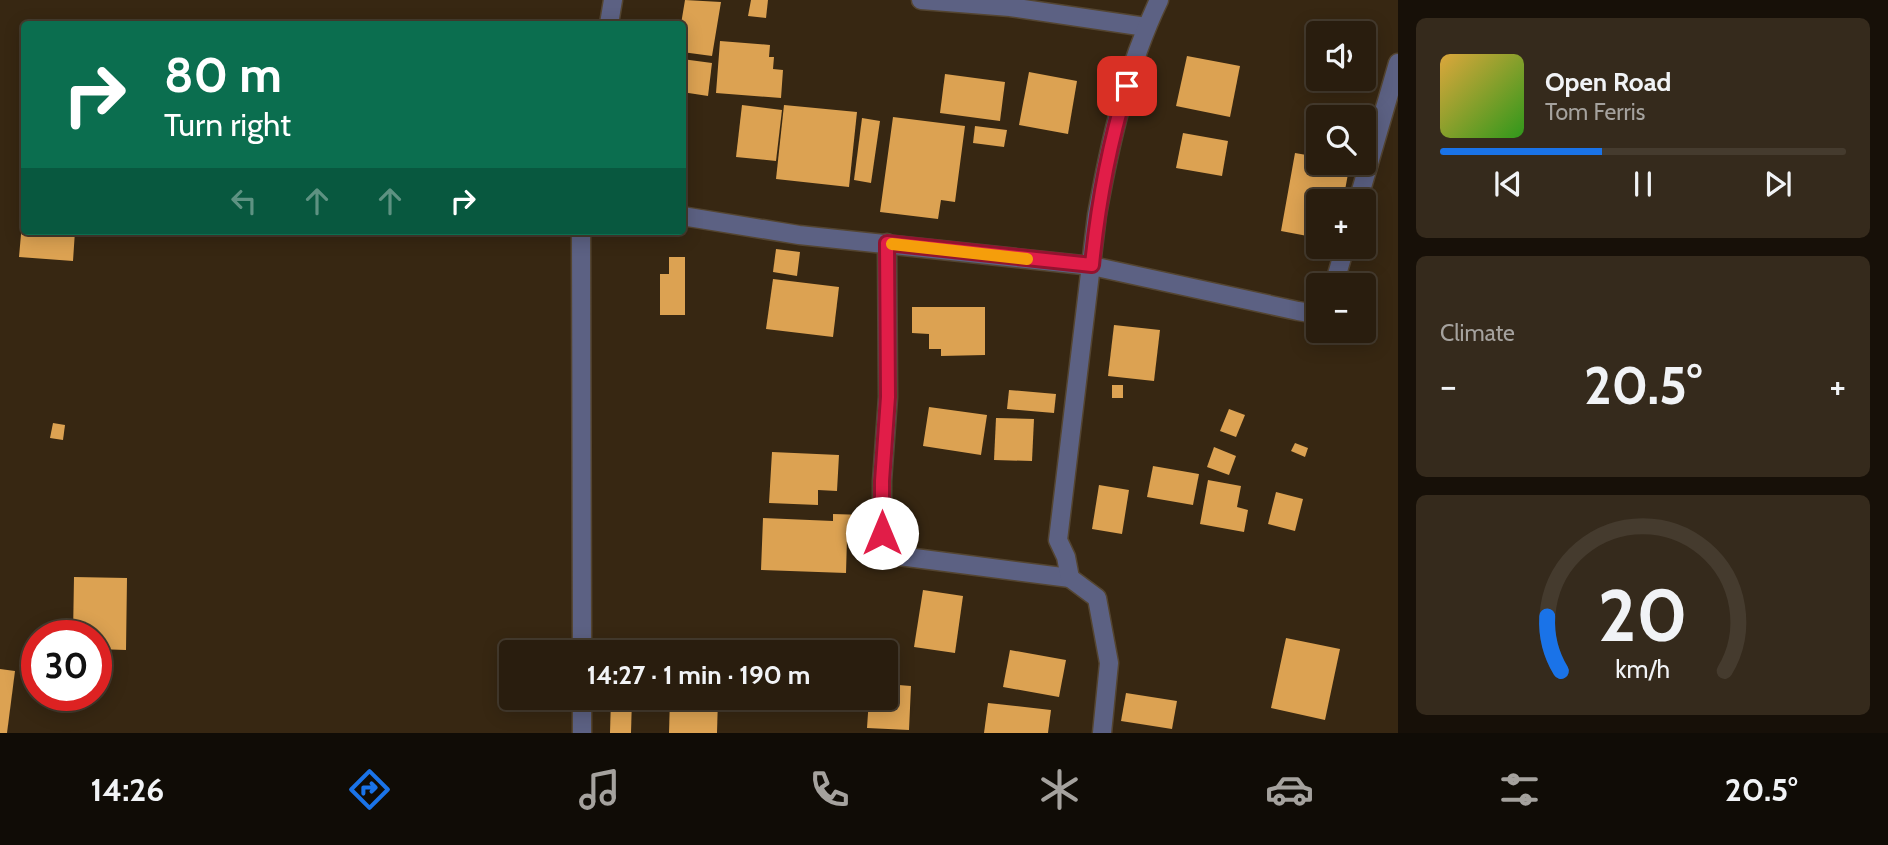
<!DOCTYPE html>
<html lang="en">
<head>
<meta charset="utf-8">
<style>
  :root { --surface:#291d0e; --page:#352a1c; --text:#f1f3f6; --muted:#a5a29e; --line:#453b2e; --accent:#1a73e8 }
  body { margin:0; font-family:Cabin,sans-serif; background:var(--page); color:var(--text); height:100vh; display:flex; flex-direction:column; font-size:26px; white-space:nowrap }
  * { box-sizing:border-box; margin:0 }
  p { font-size:23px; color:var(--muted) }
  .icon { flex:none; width:38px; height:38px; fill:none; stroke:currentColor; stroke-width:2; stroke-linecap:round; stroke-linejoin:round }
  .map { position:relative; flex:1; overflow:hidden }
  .panel { display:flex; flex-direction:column; gap:18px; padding:18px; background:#171008; width:490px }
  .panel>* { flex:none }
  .banner { position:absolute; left:21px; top:21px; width:665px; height:214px; border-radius:7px; box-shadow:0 4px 18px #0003,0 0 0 2px var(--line); background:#0b6e4f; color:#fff; overflow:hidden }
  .tools { position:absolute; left:1306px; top:21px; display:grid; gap:14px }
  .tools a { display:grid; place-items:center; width:70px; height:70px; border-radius:7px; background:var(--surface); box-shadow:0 4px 18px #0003,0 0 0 2px var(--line); font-size:35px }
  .speed { position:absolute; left:21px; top:620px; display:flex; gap:14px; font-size:35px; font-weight:700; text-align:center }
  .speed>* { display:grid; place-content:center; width:91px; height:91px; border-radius:50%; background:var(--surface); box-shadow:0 4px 18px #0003,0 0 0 2px var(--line); line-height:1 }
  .speed .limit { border:10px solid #d22; background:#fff; color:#111 }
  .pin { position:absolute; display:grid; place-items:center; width:60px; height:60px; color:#fff; margin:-30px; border-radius:14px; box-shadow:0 4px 10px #0006 }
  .me { position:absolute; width:77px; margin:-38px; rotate:0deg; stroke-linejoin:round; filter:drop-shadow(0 0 5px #0008) }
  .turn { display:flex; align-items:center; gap:24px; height:147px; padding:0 28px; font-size:32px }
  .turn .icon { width:91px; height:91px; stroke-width:2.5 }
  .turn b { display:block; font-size:49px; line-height:60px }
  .lanes { display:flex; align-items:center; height:66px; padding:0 28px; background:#0003; justify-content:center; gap:35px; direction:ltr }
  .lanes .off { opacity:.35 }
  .big { font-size:52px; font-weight:800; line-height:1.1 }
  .panel .card { flex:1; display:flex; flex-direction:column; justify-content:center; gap:10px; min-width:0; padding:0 24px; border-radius:10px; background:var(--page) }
  .panel .dial { align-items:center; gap:0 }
  .dial svg { height:182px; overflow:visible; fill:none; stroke:var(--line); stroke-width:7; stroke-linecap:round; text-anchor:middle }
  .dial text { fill:var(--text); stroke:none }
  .song { display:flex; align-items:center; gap:21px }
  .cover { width:84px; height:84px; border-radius:10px; background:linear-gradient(135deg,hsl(40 70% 55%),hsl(110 70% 35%)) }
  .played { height:7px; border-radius:4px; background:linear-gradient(90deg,var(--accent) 40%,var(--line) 40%) }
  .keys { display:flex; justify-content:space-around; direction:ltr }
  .heat { display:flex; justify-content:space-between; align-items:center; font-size:38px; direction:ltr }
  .trip { position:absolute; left:499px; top:640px; width:399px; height:70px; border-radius:7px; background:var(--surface); box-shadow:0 4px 18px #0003,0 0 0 2px var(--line); font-weight:800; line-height:70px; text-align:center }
  .tabs { display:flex; height:112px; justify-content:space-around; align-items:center; background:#100c06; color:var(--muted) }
  .tabs .icon { width:49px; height:49px }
  .tabs .on { color:var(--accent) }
  .tabs b { font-size:32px; color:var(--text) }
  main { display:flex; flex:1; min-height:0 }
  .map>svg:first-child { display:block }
</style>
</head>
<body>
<main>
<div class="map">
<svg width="1398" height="733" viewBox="0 0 1398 733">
  <rect width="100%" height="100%" fill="#372712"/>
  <g fill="#dca252">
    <path d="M685,0L721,2L712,56L682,52V24H681Z"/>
    <path d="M751,0H768L766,18L748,16Z"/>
    <path d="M720,41L770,45L769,57H774L773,69L783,70L781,98L716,93Z"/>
    <path d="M1187,56L1240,66L1230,117L1176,106Z"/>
    <path d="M682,59L712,63L708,96L682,92Z"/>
    <path d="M1029,72L1077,81L1068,134L1019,125Z"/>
    <path d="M945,74L1005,82L1000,121L940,113Z"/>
    <path d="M742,105L782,110L776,161L736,157Z"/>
    <path d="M784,105L857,112L849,187L776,179Z"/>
    <path d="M893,117L965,126L955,202L941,200L938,219L880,212Z"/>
    <path d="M862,118L880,121L871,183L854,180Z"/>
    <path d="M975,126L1007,130L1004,147L973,143Z"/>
    <path d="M1183,133L1228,141L1222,176L1176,168Z"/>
    <path d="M1295,153L1318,157V163H1350L1343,201H1318V238L1281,231Z"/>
    <path d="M23,212H24V231H75L73,261L19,257Z"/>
    <path d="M776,249L800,252L797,276L773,272Z"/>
    <path d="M669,257H685V315H660V274H669Z"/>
    <path d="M773,279L839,287L833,337L766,329Z"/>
    <path d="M912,307H985V355L941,356V349H929V334L912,333Z"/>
    <path d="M1114,325L1160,330L1154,381L1108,376Z"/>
    <rect x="1112" y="385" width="11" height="13"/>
    <path d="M1009,390L1056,394L1054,413L1007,409Z"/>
    <path d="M929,407L987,415L981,455L923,446Z"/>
    <path d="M1229,409L1245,415L1236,437L1220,431Z"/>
    <path d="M996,418L1034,419L1032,461L994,460Z"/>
    <path d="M53,423L65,425L63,440L50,438Z"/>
    <path d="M1295,443L1308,448L1305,457L1291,451Z"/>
    <path d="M1214,447L1236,456L1229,475L1207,467Z"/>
    <path d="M772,452L839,455L837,491L818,490V505L769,503Z"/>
    <path d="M1153,466L1199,474L1193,505L1147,497Z"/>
    <path d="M1208,480L1241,486L1237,507L1248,510L1244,532L1200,524Z"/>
    <path d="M1099,485L1129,490L1122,534L1092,529Z"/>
    <path d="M1276,492L1303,499L1295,531L1268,524Z"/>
    <path d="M833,514L865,515L864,538H847L846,573L761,570L763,518L833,521Z"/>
    <path d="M74,577L127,578L126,650L96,649V635H73Z"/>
    <path d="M923,590L963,596L955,653L914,647Z"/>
    <path d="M1286,638L1340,649L1325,720L1271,708Z"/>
    <path d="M1010,650L1066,660L1059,697L1003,687Z"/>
    <path d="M0,669L15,671L7,733H0Z"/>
    <path d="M886,684L911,686L909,730L867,728L869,698H886Z"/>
    <path d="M1126,693L1177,701L1172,729L1121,721Z"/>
    <path d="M611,698H632L631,733H610Z"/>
    <path d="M670,698H718L717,733H669Z"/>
    <path d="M988,703L1051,710L1048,733H984Z"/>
  </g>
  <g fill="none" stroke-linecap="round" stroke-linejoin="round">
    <g stroke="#544531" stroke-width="21">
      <g id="street">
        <path d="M921,0L1010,7L1146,27"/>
        <path d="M609,24L613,0"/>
        <path d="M1358,201L1398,63"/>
        <path d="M682,216L799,235L1092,266L1298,311L1310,313L1318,311"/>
        <path d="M581,231L582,653"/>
        <path d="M887,243L888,397L882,481V533L899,556L1070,578"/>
        <path d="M1334,285L1345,247"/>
        <path d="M582,698V733"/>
        <path d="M1102,733L1109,663L1097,598L1070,578L1066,557L1058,540L1097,215C1110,142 1127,67 1159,0"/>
      </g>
    </g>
    <use href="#street" stroke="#5c6183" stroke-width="18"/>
  </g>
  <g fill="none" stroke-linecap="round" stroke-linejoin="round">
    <g stroke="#92132f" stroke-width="18">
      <path id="route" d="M882,533V481L888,397L887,243L1092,265C1098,204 1109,145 1127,86"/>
    </g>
    <use href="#route" stroke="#e11d48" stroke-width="12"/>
    <path stroke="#f59e0b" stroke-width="12" d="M892,244L1027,259"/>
  </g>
</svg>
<div class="tools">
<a><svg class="icon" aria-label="sound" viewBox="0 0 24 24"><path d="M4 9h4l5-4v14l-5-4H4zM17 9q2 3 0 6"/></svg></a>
<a><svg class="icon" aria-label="search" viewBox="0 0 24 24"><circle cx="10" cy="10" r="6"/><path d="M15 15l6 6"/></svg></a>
<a>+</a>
<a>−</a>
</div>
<div class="speed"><div class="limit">30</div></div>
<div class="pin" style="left:1127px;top:86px;background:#d93025"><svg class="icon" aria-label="arrive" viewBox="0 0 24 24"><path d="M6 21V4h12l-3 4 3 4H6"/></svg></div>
<svg class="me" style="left:882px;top:533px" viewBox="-20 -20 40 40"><circle r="19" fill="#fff"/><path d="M0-13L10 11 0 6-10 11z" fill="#e11d48"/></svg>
<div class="trip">14:27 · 1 min · 190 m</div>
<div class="banner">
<div class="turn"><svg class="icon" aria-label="right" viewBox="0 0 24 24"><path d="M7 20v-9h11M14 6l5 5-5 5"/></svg><div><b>80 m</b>Turn right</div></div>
<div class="lanes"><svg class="icon off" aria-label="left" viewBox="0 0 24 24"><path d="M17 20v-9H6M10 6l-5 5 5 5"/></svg><svg class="icon off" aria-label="ahead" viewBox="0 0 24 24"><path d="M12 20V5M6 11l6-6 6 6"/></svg><svg class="icon off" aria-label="ahead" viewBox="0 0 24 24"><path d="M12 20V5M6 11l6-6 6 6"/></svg><svg class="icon" aria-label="right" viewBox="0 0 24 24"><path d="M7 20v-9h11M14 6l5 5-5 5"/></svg></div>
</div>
</div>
<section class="panel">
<div class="card">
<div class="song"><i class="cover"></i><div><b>Open Road</b><p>Tom Ferris</p></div></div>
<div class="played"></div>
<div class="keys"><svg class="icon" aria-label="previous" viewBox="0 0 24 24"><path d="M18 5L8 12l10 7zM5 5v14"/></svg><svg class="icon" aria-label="pause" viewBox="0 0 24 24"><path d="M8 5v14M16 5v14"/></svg><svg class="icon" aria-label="next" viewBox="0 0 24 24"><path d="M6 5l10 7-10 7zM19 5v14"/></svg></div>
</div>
<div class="card"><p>Climate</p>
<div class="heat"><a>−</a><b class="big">20.5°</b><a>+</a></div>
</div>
<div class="card dial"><svg viewBox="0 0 100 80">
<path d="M14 69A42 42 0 1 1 86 69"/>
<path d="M14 69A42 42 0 0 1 8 45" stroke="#1a73e8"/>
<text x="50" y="56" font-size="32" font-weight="700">20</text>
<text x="50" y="72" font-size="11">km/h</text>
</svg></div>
</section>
</main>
<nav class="tabs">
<b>14:26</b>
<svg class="icon on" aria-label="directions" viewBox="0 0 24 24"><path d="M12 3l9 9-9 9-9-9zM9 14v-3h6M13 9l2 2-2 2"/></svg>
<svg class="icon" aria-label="music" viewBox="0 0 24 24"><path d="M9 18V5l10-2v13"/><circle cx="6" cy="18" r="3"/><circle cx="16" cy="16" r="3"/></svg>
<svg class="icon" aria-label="phone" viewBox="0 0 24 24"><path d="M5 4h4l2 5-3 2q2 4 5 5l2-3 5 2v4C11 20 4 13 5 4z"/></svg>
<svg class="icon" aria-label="climate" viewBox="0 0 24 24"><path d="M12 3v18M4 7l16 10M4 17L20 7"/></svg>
<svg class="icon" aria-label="car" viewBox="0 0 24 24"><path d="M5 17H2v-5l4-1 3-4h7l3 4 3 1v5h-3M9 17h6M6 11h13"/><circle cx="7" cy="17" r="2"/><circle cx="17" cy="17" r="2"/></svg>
<svg class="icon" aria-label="filters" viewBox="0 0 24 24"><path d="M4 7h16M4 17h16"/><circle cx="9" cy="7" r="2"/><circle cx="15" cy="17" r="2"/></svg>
<b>20.5°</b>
</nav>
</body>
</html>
